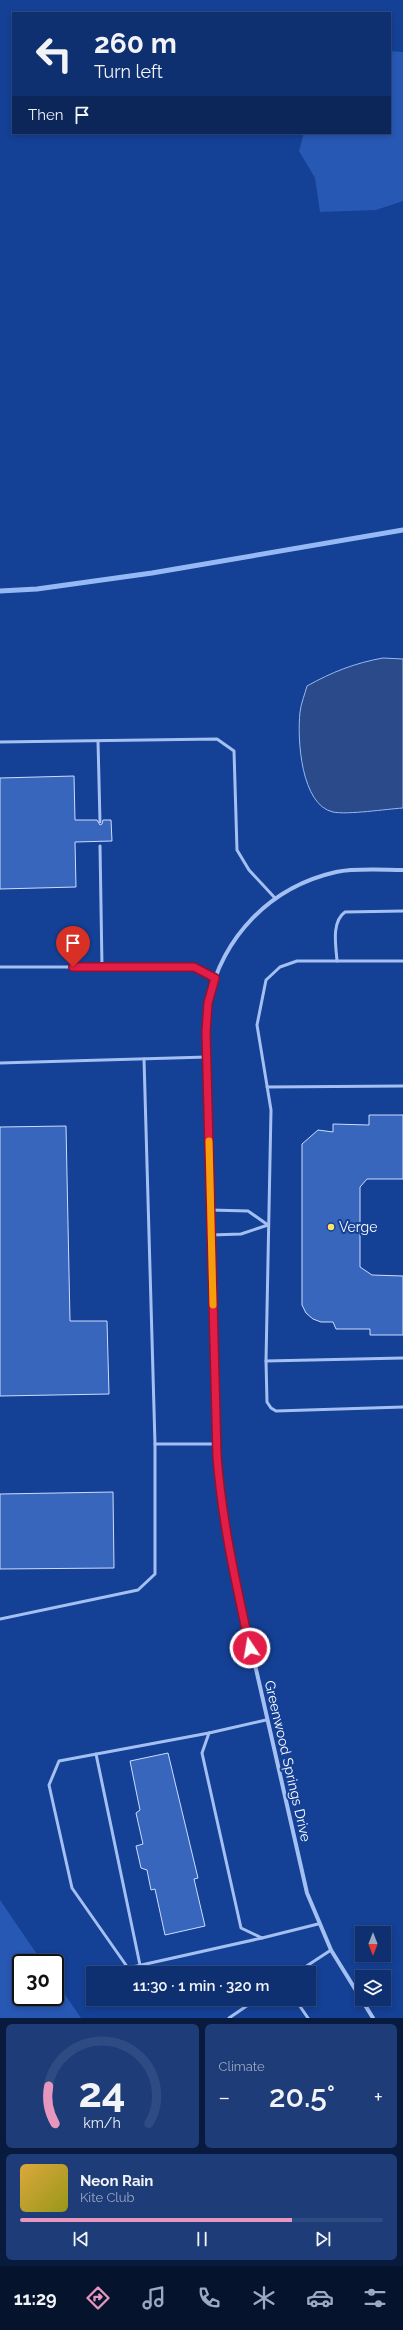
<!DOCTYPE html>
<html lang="en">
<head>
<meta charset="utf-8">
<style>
  :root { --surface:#0f3070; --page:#1d3c78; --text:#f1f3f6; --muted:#9ba9c3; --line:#2f4b83; --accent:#e797bd }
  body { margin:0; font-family:Raleway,sans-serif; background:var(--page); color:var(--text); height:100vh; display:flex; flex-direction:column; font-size:15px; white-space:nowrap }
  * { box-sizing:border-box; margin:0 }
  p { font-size:13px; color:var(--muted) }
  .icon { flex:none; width:22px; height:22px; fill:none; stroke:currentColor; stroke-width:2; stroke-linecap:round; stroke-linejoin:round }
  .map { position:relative; height:2018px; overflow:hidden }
  .panel { display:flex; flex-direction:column; gap:6px; padding:6px; background:#081a3e; flex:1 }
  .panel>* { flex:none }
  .top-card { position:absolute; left:12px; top:12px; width:379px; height:122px; border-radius:0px; box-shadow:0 2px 6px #0003,0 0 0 1px var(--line); background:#0f3070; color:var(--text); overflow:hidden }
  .needle { width:26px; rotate:180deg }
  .controls { position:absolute; left:355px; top:1926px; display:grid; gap:8px }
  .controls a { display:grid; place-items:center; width:36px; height:36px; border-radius:0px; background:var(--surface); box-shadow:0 2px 6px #0003,0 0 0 1px var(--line); font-size:20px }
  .speed { position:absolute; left:12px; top:1954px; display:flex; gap:8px; font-size:20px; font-weight:700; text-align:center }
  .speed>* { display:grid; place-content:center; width:52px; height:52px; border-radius:50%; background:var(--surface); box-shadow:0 2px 6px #0003,0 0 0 1px var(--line); line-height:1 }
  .speed .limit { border:2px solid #111; border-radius:6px; background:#fff; color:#111 }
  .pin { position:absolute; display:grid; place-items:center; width:34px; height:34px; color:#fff; margin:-41px -17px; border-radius:50% 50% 50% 0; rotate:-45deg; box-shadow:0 0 4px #0007 }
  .pin .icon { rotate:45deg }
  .me { position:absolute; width:44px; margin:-22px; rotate:348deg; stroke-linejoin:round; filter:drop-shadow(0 0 3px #0008) }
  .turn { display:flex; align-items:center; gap:14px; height:84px; padding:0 16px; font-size:18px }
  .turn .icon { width:52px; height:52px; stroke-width:2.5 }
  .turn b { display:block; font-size:28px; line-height:34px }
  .then { display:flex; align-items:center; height:38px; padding:0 16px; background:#0003; gap:8px; font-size:15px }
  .big { font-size:30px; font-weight:600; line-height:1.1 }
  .panel .widget { flex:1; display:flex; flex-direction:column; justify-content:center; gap:6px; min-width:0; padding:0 14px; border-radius:6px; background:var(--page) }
  .panel .dial { align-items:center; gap:0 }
  .dial svg { height:104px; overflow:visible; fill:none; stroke:var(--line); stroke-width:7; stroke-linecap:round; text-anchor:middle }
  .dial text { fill:var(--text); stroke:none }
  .song { display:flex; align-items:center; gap:12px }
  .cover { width:48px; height:48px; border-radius:6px; background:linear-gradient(135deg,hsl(40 70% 55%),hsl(60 70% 35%)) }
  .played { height:4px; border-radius:2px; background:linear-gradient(90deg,var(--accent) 75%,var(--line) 75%) }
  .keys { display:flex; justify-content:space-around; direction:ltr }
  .heat { display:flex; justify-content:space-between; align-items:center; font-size:22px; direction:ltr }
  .panel .tiles { flex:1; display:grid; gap:6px; grid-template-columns:1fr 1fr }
  .widget:last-child { grid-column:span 2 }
  .trip { position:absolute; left:86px; top:1966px; width:230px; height:40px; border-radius:0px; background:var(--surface); box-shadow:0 2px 6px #0003,0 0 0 1px var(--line); font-weight:600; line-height:40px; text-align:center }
  .tabs { display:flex; height:64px; justify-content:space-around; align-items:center; background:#06132d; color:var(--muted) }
  .tabs .icon { width:28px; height:28px }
  .tabs .current { color:var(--accent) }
  .tabs b { font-size:18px; color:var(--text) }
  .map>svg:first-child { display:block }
</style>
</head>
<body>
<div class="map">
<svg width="403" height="2018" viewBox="0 0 403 2018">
  <rect width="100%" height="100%" fill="#144095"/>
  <g fill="#2758b4">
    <path d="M390,51L403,52V201L376,210L320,212L315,178L299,151L304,133H390Z"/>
    <path d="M0,1900L43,1963H21V1997H55V1980L81,2018H0Z"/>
  </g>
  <path fill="#2a4a8a" stroke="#96b9f5" d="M383,658L403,659V808C387,809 347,815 333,812C301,805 297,739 300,712C301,703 305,694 307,686C332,672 355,663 383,658Z"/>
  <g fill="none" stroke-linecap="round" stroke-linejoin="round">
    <path stroke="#96b9f5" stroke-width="5" d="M0,591L37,589L152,573L403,530"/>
  </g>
  <g fill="#3866bc" stroke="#ccddfd">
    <path d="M74,776L75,820H97L100,825L102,824L103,820H111L112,841L75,842L76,887L0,889V778Z"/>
    <path d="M369,1115H403V1179H367L360,1187V1267L372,1275L403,1276V1335H370V1329H336L333,1322H321L313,1319L306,1313L302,1305V1144L318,1130L333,1132V1124L369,1125Z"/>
    <path d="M66,1126L70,1321H107L109,1394L0,1396V1127Z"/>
    <path d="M113,1492L114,1568L0,1569V1494Z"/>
    <path d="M168,1753L198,1878L194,1879L205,1926L165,1935L155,1889L151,1890L147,1870L141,1868L136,1846L143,1844L136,1813L140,1810L130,1761Z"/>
  </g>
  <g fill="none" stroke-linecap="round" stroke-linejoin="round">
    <g stroke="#a4c0f2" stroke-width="3">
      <path d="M98,741L100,822"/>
      <path d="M0,742L217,739L234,751L237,850L249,870L275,898"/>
      <path d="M100,846L102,967"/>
      <path d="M337,961C336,946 331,922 345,912L403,911"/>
      <path d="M403,961H297L280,967L266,980L257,1025L271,1110L266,1361L267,1402L271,1408L276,1411L403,1407"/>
      <path d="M0,967H194L215,978"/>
      <path d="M144,1059L155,1444"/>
      <path d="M0,1063L207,1057"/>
      <path d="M267,1087L403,1086"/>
      <path d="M210,1210L248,1211L268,1225"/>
      <path d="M211,1235L241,1234L268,1225"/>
      <path d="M266,1361L403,1358"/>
      <path d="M0,1619L138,1590L155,1574V1444H217"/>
      <path d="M266,1720L209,1733L202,1753L241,1928L262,1938L318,1924"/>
      <path d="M209,1733L59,1761L49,1785L72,1888L128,1968L262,1938"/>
      <path d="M96,1754L140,1965"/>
      <path d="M296,1973L331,1950"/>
      <path d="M295,1999L308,2018"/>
      <path d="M229,2018L257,1999"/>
    </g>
    <path stroke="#a4c0f2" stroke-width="4" d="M373,2018L331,1950L307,1893L228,1546L220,1499L217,1456L206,1032C207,1022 206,1011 208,1002C223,936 270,887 336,872C355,868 383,870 403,870"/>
  </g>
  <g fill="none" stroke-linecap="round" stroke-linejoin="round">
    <g stroke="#92132f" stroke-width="10">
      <path id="route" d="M73,967H194L215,978L208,1003L206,1032L217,1456C222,1522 236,1584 250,1648"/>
    </g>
    <use href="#route" stroke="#e11d48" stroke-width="7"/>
    <path stroke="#f59e0b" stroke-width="7" d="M209,1141L213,1305"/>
  </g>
  <circle fill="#ffe265" stroke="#144095" stroke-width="1.5" cx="331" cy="1227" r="4"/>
  <g text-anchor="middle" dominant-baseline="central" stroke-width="4" stroke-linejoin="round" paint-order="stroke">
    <g font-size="14" fill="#fff" stroke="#144095" text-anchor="start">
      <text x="339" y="1227">Verge</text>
    </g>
    <g font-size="14" fill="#fff" stroke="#144095">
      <text transform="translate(288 1761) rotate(77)">Greenwood Springs Drive</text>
    </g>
  </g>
</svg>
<div class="controls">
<a><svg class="needle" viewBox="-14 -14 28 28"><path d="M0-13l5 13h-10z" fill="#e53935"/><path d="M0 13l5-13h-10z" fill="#9ba9c3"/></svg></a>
<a><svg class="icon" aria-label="layers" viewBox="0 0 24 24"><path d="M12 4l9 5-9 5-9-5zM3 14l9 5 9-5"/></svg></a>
</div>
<div class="speed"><div class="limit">30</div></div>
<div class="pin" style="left:73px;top:967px;background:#d93025"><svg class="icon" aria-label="arrive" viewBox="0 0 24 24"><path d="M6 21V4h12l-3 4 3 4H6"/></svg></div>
<svg class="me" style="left:250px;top:1648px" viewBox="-20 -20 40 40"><circle r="17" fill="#e11d48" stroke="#fff" stroke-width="3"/><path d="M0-11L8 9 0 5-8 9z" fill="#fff"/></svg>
<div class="trip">11:30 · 1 min · 320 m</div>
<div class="top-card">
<div class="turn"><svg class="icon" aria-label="left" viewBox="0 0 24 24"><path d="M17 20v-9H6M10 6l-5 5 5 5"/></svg><div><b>260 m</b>Turn left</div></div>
<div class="then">Then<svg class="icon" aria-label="arrive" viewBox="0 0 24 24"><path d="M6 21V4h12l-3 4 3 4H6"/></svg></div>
</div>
</div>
<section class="panel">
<div class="tiles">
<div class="widget dial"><svg viewBox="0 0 100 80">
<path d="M14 69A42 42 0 1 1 86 69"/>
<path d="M14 69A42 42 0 0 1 9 40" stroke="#e797bd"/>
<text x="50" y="56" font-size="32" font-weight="700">24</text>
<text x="50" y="72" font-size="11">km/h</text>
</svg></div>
<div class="widget"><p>Climate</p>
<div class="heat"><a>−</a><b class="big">20.5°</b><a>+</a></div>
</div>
<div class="widget">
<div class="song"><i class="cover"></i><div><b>Neon Rain</b><p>Kite Club</p></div></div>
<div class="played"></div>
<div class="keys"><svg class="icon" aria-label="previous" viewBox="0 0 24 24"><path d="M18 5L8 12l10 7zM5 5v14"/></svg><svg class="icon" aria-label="pause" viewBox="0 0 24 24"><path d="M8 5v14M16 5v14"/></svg><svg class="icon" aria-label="next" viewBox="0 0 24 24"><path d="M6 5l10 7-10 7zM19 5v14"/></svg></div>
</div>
</div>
</section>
<nav class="tabs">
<b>11:29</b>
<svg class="icon current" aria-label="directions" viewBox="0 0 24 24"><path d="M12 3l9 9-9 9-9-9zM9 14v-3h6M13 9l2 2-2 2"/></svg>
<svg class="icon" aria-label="music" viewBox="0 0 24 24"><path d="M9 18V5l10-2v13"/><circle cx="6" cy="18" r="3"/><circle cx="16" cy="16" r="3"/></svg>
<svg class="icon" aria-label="phone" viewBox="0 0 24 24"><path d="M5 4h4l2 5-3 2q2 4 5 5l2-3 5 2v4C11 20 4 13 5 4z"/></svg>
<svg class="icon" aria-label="climate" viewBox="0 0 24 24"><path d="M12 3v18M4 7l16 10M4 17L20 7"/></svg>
<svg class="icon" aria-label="car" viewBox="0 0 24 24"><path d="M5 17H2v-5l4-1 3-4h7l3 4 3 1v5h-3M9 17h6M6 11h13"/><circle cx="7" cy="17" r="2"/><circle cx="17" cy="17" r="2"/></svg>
<svg class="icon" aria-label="filters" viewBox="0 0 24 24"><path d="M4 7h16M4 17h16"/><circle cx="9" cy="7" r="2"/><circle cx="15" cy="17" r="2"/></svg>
</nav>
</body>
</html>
